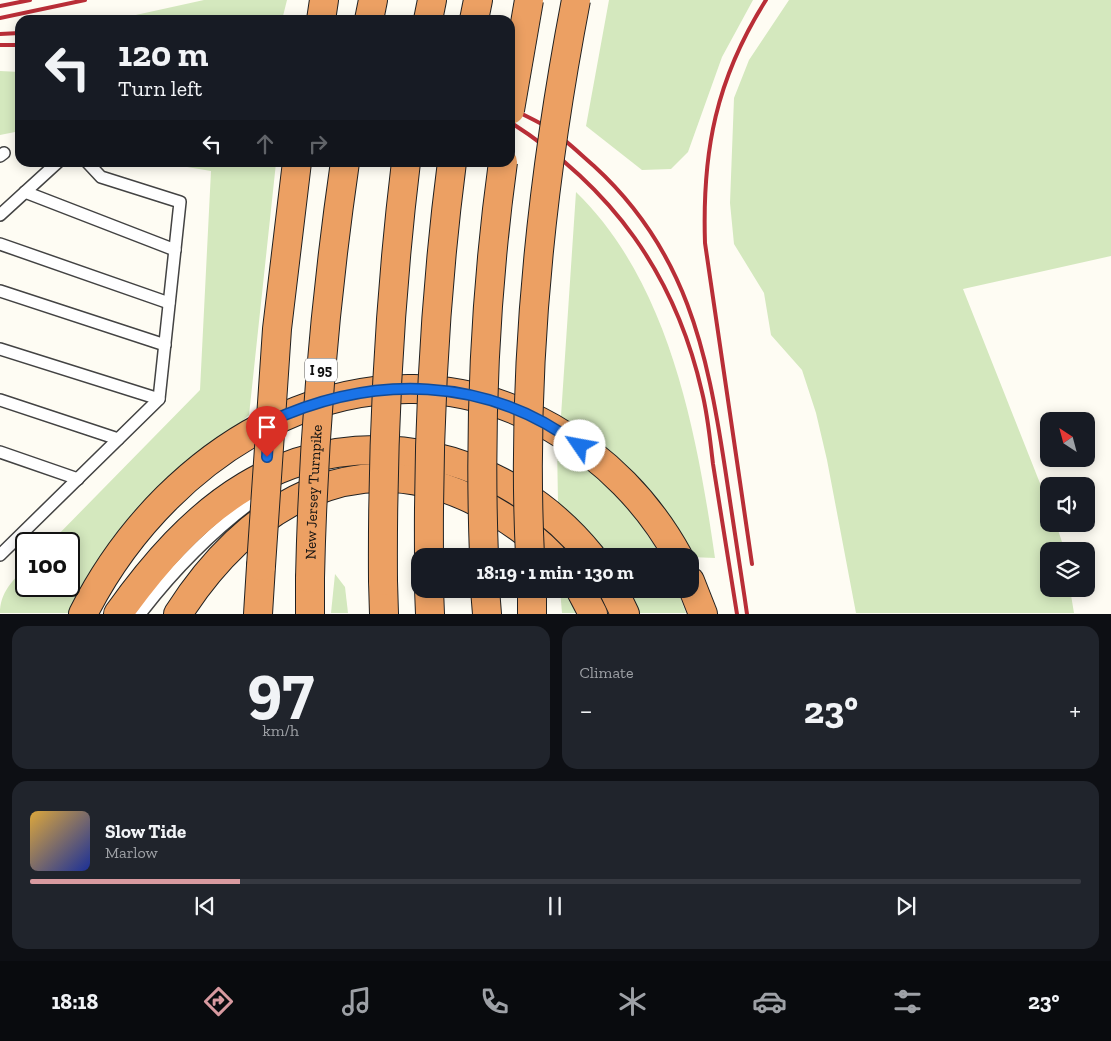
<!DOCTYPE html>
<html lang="en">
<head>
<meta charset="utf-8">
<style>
  :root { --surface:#171b24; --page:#20242c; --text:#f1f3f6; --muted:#9ea1a6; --line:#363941; --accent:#d89aa0 }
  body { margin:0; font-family:"Zilla Slab",serif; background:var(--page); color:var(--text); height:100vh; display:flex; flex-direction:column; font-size:19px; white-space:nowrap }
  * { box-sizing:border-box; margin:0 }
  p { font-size:16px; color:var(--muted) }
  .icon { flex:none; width:28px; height:28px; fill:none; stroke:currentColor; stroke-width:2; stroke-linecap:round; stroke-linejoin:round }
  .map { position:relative; height:614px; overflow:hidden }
  .details { display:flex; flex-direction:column; gap:12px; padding:12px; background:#0d0f14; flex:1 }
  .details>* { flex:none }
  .guide { position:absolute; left:15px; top:15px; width:500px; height:152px; border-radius:15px; box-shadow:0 2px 12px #0003; background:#171b24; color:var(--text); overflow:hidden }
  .needle { width:32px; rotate:324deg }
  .tools { position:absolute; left:1040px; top:412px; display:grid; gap:10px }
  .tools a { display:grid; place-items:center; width:55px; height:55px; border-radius:10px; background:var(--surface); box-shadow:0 2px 12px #0003; font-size:25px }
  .speed { position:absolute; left:15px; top:532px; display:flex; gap:10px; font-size:25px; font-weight:700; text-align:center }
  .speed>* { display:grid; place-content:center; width:65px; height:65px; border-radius:50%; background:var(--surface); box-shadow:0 2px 12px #0003; line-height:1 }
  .speed .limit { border:2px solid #111; border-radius:8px; background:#fff; color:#111 }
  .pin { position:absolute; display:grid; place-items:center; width:42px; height:42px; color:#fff; margin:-51px -21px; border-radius:50% 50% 50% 0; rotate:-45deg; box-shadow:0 0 5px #0007 }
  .pin .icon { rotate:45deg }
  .me { position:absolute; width:55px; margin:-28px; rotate:303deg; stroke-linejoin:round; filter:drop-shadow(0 0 4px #0008) }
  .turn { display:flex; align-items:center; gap:18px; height:105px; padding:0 20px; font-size:22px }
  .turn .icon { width:65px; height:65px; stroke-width:2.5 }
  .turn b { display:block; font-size:35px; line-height:42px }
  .lanes { display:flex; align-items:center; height:48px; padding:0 20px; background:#0003; justify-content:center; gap:25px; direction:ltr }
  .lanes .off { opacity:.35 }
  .big { font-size:38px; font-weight:700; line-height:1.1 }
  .details .widget { flex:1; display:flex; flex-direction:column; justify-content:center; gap:8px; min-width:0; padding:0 18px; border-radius:15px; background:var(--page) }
  .details .dial { align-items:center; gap:0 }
  .dial b { font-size:65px; line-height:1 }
  .song { display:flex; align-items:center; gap:15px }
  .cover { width:60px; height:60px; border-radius:8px; background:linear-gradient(135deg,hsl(40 70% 55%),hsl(230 70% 35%)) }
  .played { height:5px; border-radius:2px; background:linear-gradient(90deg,var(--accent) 20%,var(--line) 20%) }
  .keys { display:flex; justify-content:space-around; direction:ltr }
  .heat { display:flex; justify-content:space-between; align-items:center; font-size:28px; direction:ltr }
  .details .tiles { flex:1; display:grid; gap:12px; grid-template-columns:1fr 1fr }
  .widget:last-child { grid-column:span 2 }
  .trip { position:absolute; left:411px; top:548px; width:288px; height:50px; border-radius:15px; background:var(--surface); box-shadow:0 2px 12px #0003; font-weight:700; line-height:50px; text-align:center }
  .dock { display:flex; height:80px; justify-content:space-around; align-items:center; background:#090b0e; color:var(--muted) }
  .dock .icon { width:35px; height:35px }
  .dock .selected { color:var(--accent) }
  .dock b { font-size:22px; color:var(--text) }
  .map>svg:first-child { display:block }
</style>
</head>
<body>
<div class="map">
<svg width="1111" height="614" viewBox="0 0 1111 614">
  <rect width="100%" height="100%" fill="#fefcf3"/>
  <g fill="#d4e8be">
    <path d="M204,0H287L282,20H113Z"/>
    <path d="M609,0H753L722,57L688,152L671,169L642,170L586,126Z"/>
    <path d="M789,0H1111V256L963,289L1049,506V524H1056L1065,551H1049V589H1070L1074,613H856L827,460L816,413L802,370L771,335L764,293L734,244L730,203L734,98L749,60Z"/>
    <path d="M0,71L20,72V131L0,135Z"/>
    <path d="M163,163H276L249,415L118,532L78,613H0C0,593 12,581 26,567V586H69V544H49L200,390L211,171Z"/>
    <path d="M576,192C670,283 697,434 715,558L691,557L607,451L561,416Z"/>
    <path d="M557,444C570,454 585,463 597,474C623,498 643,527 661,556H609L584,527L558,503Z"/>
    <path d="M335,574L345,587L348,613H331Z"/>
    <path d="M560,589H565L580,613H562Z"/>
    <path d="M627,589H677L686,613H639Z"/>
  </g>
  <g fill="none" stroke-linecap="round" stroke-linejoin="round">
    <g stroke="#434343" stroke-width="14">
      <g id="service">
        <path d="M0,156L4,153"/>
        <path d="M25,192L175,250"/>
        <path d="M0,215L58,162"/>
        <path d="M0,244L169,303"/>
        <path d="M0,291L165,345"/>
        <path d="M0,349L159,399"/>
        <path d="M0,400L118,439"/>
        <path d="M0,452L78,479"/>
        <path d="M0,555L159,399L180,202L101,177L87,162"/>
        <path d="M140,614C176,567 216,527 264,493"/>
      </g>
    </g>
    <g stroke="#212121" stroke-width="30">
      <g id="motorway">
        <path d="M321,20L324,0"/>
        <path d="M369,20L373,0"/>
        <path d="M428,20L432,0"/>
        <path d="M474,20L478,0"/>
        <path d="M383,581L384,614"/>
        <path d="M690,581L703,614"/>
        <path d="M429,589L430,614"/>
        <path d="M485,589L487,614"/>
        <path d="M580,589L593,614"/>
        <path d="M613,589L625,614"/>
        <path d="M83,614C169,442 370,324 552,428C605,458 649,503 678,556"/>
        <path d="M118,614C153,565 194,517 246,486C362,416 508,453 591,556"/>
        <path d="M178,614C246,507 355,438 479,503C506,517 531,534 552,556"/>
        <path d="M258,614L261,566"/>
        <path d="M310,614V578"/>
        <path d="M532,614V589"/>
      </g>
    </g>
    <use href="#service" stroke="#fff" stroke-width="11"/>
    <use href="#motorway" stroke="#eca063" stroke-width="28"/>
    <g stroke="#b92e37" stroke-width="4">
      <path d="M0,6L30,0"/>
      <path d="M0,18L85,0"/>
      <path d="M0,34L20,33"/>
      <path d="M0,45H20"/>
      <path d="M510,108C522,114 535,120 547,127C564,138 579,153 594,166C686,250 707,350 725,468C732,516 740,565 747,614"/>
      <path d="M510,122C612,187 675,274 702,392C708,416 710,440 713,464C721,514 729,564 737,614"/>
      <path d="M752,564L705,243C702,151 716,79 766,0"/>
    </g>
    <g stroke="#212121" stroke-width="30" stroke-linecap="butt">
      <g id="motorway-bridge">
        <path d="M510,110L529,0"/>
        <path d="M429,556C428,425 435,293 452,162"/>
        <path d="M484,556C479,425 485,293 503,162"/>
        <path d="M530,556C521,371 541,182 576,0"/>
        <path d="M261,566L277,329L297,162"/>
        <path id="s1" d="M310,578C313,439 325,300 345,162"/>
        <path d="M383,581C382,441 389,302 406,162"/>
      </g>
    </g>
    <use href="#motorway-bridge" stroke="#eca063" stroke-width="28"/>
  </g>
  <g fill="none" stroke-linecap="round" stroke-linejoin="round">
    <g stroke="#114b97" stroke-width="12">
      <path id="route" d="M267,457L269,422C372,374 486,375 580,446"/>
    </g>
    <use href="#route" stroke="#1a73e8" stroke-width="9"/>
  </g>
  <g text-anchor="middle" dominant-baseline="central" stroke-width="5" stroke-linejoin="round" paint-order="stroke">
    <rect fill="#fff" stroke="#585858" stroke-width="1" x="305" y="358.5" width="32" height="23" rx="4"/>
    <g font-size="14" font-weight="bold" fill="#101010">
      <text x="321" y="370">I 95</text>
    </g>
    <g font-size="15" fill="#101010" stroke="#fff">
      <text stroke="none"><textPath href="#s1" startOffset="86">New Jersey Turnpike</textPath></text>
    </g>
  </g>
</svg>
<div class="tools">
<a><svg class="needle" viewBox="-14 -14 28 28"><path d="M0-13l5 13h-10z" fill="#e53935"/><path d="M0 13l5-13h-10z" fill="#9ea1a6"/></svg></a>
<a><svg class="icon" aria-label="sound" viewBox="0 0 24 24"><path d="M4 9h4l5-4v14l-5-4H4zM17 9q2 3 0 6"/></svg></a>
<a><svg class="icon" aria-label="layers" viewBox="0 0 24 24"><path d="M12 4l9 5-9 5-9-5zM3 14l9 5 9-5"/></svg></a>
</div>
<div class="speed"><div class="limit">100</div></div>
<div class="pin" style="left:267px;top:457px;background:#d93025"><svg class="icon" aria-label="arrive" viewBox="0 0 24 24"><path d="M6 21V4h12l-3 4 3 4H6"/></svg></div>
<svg class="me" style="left:580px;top:446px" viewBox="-20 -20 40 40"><circle r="19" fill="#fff"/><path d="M0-13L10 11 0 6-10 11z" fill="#1a73e8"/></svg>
<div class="trip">18:19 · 1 min · 130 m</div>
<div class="guide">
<div class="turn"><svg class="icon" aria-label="left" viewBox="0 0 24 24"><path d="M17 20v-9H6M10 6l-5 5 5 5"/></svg><div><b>120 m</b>Turn left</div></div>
<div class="lanes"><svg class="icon" aria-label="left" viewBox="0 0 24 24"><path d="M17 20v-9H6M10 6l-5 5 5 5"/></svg><svg class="icon off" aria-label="ahead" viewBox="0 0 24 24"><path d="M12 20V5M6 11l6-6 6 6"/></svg><svg class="icon off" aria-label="right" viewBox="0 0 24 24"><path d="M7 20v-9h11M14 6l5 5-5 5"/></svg></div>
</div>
</div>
<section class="details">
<div class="tiles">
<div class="widget dial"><b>97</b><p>km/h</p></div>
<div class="widget"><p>Climate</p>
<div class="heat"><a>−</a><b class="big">23°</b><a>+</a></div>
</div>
<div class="widget">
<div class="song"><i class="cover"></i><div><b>Slow Tide</b><p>Marlow</p></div></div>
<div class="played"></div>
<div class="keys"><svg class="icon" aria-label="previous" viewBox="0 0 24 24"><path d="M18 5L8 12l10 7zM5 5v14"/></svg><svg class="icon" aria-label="pause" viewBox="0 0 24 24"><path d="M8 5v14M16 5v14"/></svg><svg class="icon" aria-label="next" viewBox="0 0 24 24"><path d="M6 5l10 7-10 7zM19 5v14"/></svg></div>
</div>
</div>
</section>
<nav class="dock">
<b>18:18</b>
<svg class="icon selected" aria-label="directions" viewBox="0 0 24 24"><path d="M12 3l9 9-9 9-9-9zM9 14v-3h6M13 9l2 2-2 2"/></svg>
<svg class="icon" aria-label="music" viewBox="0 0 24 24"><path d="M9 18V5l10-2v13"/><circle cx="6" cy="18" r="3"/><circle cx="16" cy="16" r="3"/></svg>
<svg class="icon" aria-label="phone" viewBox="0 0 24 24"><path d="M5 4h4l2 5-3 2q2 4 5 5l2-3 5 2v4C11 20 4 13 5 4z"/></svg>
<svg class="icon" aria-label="climate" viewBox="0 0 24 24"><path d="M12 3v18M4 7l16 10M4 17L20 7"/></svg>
<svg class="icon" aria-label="car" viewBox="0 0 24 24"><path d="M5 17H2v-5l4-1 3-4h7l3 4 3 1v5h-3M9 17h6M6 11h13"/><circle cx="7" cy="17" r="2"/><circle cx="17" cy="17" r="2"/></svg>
<svg class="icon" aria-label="filters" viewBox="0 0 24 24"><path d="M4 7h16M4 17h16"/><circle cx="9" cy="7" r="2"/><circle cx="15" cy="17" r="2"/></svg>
<b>23°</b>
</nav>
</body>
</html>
